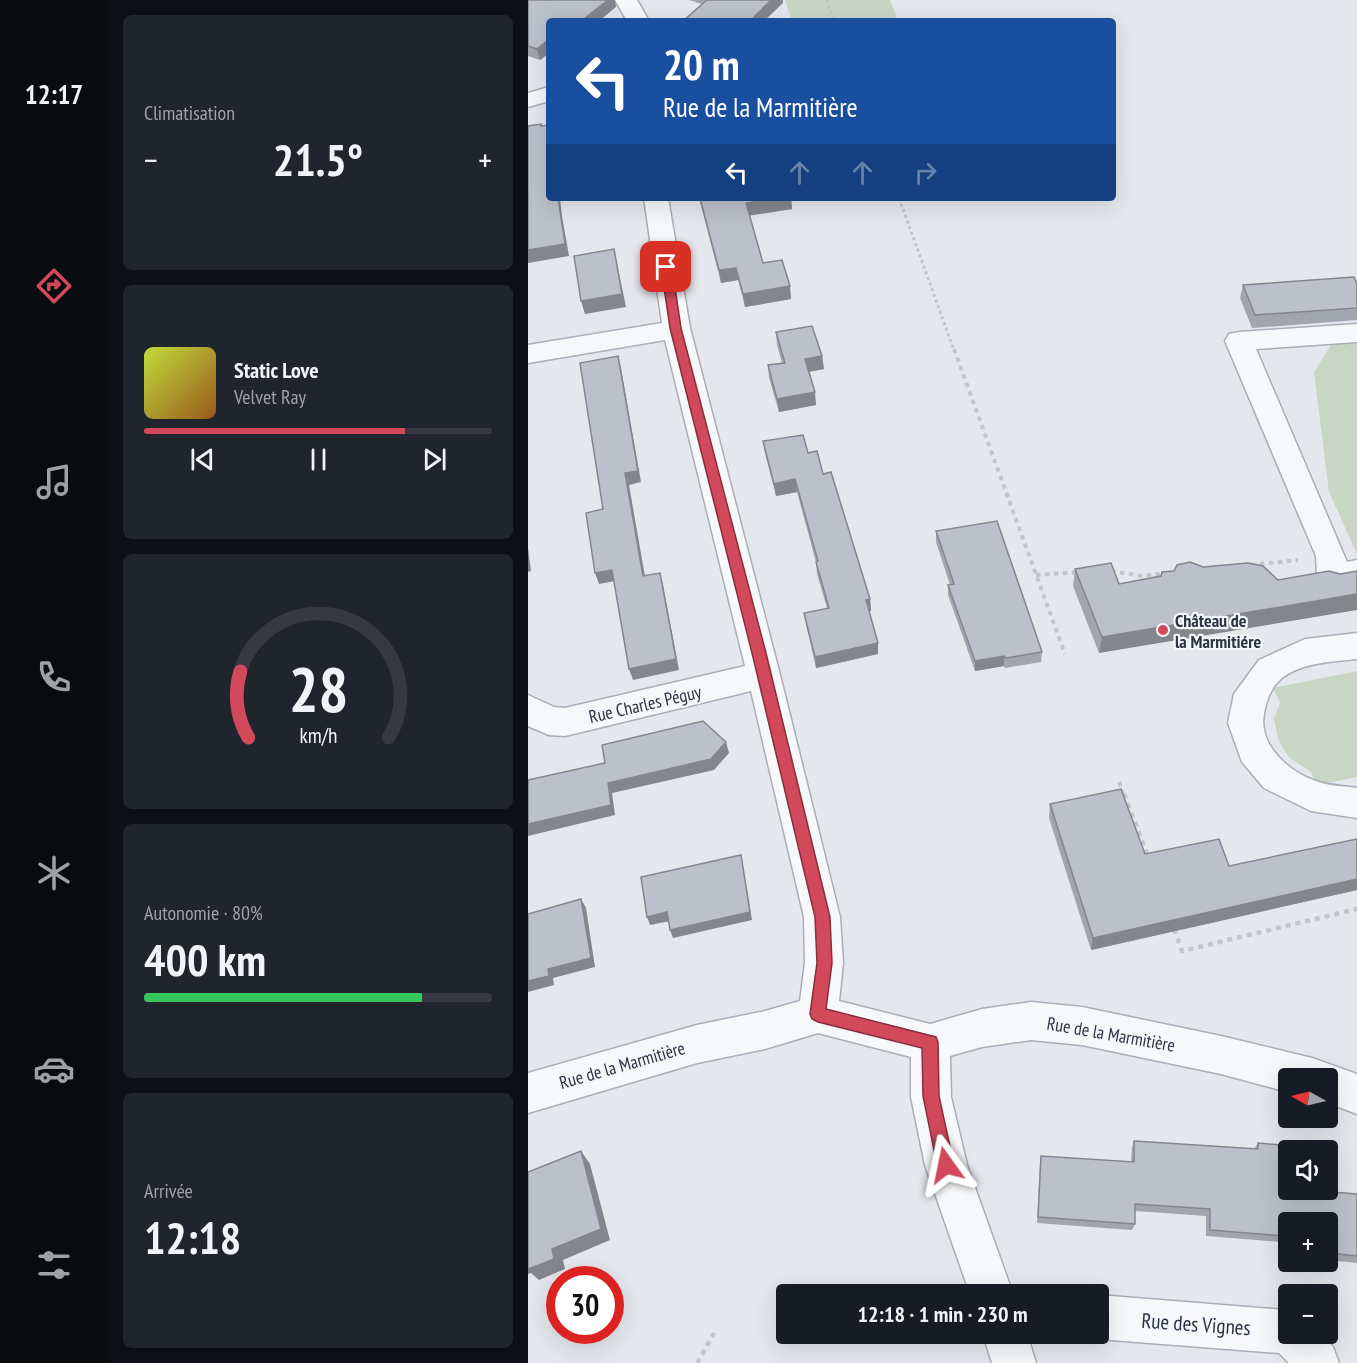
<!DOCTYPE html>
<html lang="fr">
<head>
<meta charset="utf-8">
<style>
  :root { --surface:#171b24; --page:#20242c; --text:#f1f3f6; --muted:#9ea1a6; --line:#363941; --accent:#d1495b }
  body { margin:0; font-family:"PT Sans Narrow",sans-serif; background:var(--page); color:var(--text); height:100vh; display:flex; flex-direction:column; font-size:22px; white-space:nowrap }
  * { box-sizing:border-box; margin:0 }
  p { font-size:20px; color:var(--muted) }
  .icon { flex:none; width:33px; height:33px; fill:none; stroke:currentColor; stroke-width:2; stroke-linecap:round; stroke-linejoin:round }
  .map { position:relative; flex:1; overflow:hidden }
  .drawer { display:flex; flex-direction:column; gap:15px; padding:15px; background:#0d0f14; width:420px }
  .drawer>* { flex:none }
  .top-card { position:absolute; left:18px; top:18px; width:570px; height:183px; border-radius:6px; box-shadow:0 6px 24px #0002; background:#1a4fa0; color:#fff; overflow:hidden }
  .needle { width:39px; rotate:278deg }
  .controls { position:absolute; left:750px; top:1068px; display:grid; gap:12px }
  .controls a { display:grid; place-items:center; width:60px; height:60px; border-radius:6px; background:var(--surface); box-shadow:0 6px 24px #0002; font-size:30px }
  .speed { position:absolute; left:18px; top:1266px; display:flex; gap:12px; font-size:30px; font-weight:700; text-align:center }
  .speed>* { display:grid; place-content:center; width:78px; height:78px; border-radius:50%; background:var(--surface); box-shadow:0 6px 24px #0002; line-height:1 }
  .speed .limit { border:9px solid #d22; background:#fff; color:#111 }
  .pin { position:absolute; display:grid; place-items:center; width:51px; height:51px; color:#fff; margin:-26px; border-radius:12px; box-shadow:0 3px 9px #0006 }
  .me { position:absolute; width:66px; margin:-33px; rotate:348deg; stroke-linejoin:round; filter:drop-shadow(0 0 4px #0008) }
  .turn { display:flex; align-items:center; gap:21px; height:126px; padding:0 18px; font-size:27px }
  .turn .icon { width:78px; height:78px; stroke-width:2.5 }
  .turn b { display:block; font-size:42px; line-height:51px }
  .lanes { display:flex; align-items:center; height:57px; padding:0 18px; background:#0003; justify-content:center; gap:30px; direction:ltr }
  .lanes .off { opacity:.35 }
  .big { font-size:45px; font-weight:800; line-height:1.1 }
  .drawer .card { flex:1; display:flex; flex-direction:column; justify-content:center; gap:9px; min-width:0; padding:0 21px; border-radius:9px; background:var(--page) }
  .drawer .dial { align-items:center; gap:0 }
  .dial svg { height:156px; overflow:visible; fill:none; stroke:var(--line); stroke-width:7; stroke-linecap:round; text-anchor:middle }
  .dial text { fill:var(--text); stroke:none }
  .song { display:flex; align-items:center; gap:18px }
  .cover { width:72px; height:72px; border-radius:9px; background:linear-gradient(135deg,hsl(70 70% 55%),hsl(30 70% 35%)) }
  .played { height:6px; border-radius:3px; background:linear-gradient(90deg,var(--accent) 75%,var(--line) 75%) }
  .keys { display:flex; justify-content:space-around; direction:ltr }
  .heat { display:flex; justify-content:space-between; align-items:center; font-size:33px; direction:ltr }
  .charge { height:9px; border-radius:4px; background:linear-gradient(90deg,#34c759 80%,var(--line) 0) }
  .trip { position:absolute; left:248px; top:1284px; width:333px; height:60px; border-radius:6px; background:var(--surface); box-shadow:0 6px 24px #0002; font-weight:800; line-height:60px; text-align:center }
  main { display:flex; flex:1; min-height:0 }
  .tab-bar { display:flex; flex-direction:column; width:108px; justify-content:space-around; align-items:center; background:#090b0e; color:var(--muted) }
  .tab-bar .icon { width:42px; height:42px }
  .tab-bar .selected { color:var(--accent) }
  .tab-bar b { font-size:27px; color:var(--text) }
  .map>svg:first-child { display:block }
</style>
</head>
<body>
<main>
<nav class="tab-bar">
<b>12:17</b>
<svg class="icon selected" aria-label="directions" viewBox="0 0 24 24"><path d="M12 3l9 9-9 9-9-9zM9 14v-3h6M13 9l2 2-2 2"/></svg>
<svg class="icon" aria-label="music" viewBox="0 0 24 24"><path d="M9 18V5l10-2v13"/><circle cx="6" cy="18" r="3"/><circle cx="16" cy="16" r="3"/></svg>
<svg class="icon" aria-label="phone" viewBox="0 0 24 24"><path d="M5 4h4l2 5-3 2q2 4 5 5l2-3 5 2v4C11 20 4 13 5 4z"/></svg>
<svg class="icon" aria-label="climate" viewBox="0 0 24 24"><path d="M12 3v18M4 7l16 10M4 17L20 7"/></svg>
<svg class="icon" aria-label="car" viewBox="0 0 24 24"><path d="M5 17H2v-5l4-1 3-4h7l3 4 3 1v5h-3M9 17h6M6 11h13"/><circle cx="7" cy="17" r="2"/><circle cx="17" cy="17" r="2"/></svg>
<svg class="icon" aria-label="filters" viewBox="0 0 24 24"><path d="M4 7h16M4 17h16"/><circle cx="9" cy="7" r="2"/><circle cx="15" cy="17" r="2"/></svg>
</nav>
<section class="drawer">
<div class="card"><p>Climatisation</p>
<div class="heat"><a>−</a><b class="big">21.5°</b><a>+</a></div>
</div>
<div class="card">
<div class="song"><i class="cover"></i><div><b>Static Love</b><p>Velvet Ray</p></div></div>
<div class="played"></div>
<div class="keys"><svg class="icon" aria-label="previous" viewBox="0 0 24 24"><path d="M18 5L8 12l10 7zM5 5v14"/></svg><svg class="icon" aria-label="pause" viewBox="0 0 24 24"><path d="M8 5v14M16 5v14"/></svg><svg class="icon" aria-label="next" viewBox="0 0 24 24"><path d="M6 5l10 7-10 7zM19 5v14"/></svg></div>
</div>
<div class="card dial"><svg viewBox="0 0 100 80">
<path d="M14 69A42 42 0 1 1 86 69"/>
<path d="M14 69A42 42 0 0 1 10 35" stroke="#d1495b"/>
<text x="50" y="56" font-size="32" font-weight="700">28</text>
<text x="50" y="72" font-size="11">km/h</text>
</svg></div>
<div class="card"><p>Autonomie · 80%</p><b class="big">400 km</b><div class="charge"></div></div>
<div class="card"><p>Arrivée</p><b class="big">12:18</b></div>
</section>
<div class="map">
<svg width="829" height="1363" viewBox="0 0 829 1363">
  <rect width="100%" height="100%" fill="#e4e7ec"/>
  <g fill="#c9d6c5">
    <path d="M257,0H362L370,21H264Z"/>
    <path d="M829,343V554L801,492L786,372L803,345Z"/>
    <path d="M829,671V777L789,785L783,772L762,758L751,742L746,719L752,703L745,688Z"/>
  </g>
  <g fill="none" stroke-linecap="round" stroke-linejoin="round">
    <g stroke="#a9aeb7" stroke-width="3">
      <g id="minor">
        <path d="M87,0H109L121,21H99Z"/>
        <path d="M21,87V101L0,107V93Z"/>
        <path d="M116,198H140L162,328L252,675L312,917L315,963L311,1001L402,1024L454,1009L503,1002L554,1007L693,1036L784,1058L829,1074V1114L800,1103V1078H760V1092L693,1074L554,1045L503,1040L454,1047L422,1056L423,1097L439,1165L485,1294H442L397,1165L383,1097V1057L290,1033L237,1049L169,1063L0,1113V1073L169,1025L237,1011L272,1001L277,963L276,917L223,691L37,736L21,735L0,726V695L26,707L37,708L217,666L137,340L0,363V345L134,323Z"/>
        <path d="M829,324V342L728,349L819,562L829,560V584L805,588L794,585L789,576L788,556L697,341L701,334L711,332Z"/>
        <path d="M829,633V659C804,662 775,662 754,678C743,687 738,701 736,714C730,745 761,772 788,781C800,786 816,786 829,788V818L783,811L736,788L714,762L700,723L706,694L731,660L777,639Z"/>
        <path d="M570,1295L758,1310L760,1311V1334H794L805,1347L811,1363H761L751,1353L570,1339L557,1334H570Z"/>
        <path d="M455,1334H499L508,1363H464Z"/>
      </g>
    </g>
    <g stroke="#c2c5cb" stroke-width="3" stroke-dasharray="3 3" stroke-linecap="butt">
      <path d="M298,0L306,21"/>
      <path d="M371,198L426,350"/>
      <path d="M372,200L387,198"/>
    </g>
    <g stroke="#c2c5cb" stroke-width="4" stroke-dasharray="4.5 4.5" stroke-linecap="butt">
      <path d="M426,349L537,654"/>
      <path d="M723,565L770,560"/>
      <path d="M583,571L614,576L638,573"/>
      <path d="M508,575L552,572"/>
      <path d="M591,782L596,796"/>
    </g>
    <g stroke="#c2c5cb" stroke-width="4.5" stroke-dasharray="5 5" stroke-linecap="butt">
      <path d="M596,794L620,857"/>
      <path d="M646,929L654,951L829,909"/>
      <path d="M169,1363L186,1333"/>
    </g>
    <use href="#minor" fill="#f7f8fa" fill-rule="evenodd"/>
  </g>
  <g fill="#a1a5ae">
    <path d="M0,0L88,7L21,21V53L12,60L0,56Z"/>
    <path d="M161,0H255V3L174,4Z"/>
    <path d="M171,198H263L264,209L221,215L235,263L263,299L217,307L210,280L193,283Z"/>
    <path d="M829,284V320L724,328L712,298L715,285Z"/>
    <path d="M248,332L294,356L296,369L281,372L288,405L251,412L241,378L240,365L254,363L249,345Z"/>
    <path d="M235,441L280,453L295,474L342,599L343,611H341L350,654L288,668L278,624L276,613L299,608L289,574L288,562L269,492L248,496L237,453Z"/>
    <path d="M408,531L514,652L513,662L477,668L476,666L447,671L420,595V585H422L408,542Z"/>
    <path d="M675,567L571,653L545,586L547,569L591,584Z"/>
    <path d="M522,804L617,854L701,866L829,839V890L563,950L521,818Z"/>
    <path d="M606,1141L726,1149L730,1143L760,1190L829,1194V1263L800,1260V1222H760V1256H755L753,1242L678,1236V1216L607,1211V1224L604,1230L509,1223L512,1163L513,1156L603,1162L604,1148Z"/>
  </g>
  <g fill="#83868d">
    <path d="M80,0H87L88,7L71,21H53Z"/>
    <path d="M243,0H255V3L236,21H222Z"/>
    <path d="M21,39V53L12,60L9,49Z"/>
    <path d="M30,198H32L34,216L41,256L0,263V250Z"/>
    <path d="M249,198H263L264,209L219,216L218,203Z"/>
    <path d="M86,249L98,307L57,314L53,301Z"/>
    <path d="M208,268L210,280L193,283L191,270Z"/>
    <path d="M262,286L263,299L217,307L215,294Z"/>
    <path d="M90,356L93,368L113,482L101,485L119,588L115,576L97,473Z"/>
    <path d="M294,356L296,369L279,372L277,359Z"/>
    <path d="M287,392L288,405L251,412L249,399Z"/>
    <path d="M267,479L269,492L248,496L246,484Z"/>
    <path d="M0,548L3,571L0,572Z"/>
    <path d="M84,570L87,581L71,584L67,573Z"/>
    <path d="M132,573L135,585L151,670L105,680L101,669Z"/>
    <path d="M829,594V610L571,653L574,637Z"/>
    <path d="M342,599L343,611L339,612L338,600Z"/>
    <path d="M350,643V654L288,668L287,657Z"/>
    <path d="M476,656V666L447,671V661Z"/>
    <path d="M198,742L201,753L186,770L84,793L87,815L0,836V824L80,783Z"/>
    <path d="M213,855L224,920L145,938L142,930Z"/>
    <path d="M829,879V890L563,950L565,938Z"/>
    <path d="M53,899L58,908L67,967L25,978L26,985L0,992V981L20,969Z"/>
    <path d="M139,912L142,921L122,925L119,917Z"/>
    <path d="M53,1151L62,1164L82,1240L35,1260L37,1269L11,1280L3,1273L0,1274V1263L24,1249Z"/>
  </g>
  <g fill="#bbc0ca" stroke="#83868d" stroke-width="1.5">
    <path d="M0,0H80L53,21H21V39L9,49L0,46Z"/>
    <path d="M179,0H243L222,21H155Z"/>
    <path d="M13,124V126L21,125V198H30L37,244L0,250V126Z"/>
    <path d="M172,198H249L218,203L235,263L254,260L262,286L215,294L208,268L191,270Z"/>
    <path d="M86,249L94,294L53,301L46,256Z"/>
    <path d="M826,277L829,284V308L727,315L715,285Z"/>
    <path d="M284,326L294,356L277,359L287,392L249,399L240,365L257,363L248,332Z"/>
    <path d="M90,356L110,471L97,473L115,576L132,573L148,659L101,669L84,570L67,573L58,513L75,509L52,363Z"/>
    <path d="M275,435L280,453L289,451L295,474L303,472L342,599L338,600L350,643L287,657L276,613L301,608L288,562L290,561L267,479L246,484L235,441Z"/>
    <path d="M469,521L514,652L478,658L476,656L447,661L420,585L426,584L408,531Z"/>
    <path d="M662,562L675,567L720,563L735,566L750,580L801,571L812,574L829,571V594L574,637L547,569L583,563L591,584L633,576L634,572L646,571L649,565Z"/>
    <path d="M175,721L198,742L183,759L80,783L83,805L0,824V780L77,763L74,745Z"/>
    <path d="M593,789L617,854L691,839L701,866L829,839V879L565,938L522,804Z"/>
    <path d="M213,855L222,912L142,930L139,912L119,917L113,877Z"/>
    <path d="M53,899L63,958L20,969L21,976L0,981V914Z"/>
    <path d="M606,1141L730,1149V1143L773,1147V1150H760V1190H779L829,1194V1256L800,1253V1222H760V1250L758,1236L682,1230V1209L607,1204V1224L510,1217L513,1156L606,1162Z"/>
    <path d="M53,1151L73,1229L24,1249L26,1259L0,1269V1172Z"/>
  </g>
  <path fill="#d1495b" stroke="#882f3b" stroke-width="1.5" d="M138,264L144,267L153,328L238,653L302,917L304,963L298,1009L408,1037L410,1042L411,1096L426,1165L424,1171L418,1174L412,1171L409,1165L395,1096L394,1048L290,1022L284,1019L282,1014L289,963L287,917L224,653L142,328L133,267Z"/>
  <circle fill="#d1495b" stroke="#f4f6f9" stroke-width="2" cx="635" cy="630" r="6"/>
  <g text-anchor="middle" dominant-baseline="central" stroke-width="4.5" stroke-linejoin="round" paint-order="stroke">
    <g font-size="18" font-weight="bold" fill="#2b3445" stroke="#f4f6f9" text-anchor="start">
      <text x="647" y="620">Château de<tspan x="647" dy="21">la Marmitiére</tspan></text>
    </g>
    <g font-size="18" fill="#2b3445" stroke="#f4f6f9">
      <text transform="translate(117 704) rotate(-13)">Rue Charles Péguy</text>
      <text transform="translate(583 1034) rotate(10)">Rue de la Marmitière</text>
      <text transform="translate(94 1065) rotate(-16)">Rue de la Marmitière</text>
    </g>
    <g font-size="21" fill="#2b3445" stroke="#f4f6f9">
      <text transform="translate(668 1324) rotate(4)">Rue des Vignes</text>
    </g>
  </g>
</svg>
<div class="controls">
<a><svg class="needle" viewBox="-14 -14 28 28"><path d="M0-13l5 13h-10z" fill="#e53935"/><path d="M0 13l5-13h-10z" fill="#9ea1a6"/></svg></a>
<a><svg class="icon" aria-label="sound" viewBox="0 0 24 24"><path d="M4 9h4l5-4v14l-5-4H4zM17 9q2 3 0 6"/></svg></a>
<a>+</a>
<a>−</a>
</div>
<div class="speed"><div class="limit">30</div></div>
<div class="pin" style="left:138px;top:267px;background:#d93025"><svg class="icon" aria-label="arrive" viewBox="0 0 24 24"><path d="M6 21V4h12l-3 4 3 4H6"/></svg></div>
<svg class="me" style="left:418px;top:1165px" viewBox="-20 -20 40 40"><path d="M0-17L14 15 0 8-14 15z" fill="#d1495b" stroke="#fff" stroke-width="4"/></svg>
<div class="trip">12:18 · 1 min · 230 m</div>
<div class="top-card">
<div class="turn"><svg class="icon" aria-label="left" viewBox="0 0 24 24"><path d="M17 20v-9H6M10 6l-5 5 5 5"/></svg><div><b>20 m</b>Rue de la Marmitière</div></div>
<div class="lanes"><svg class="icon" aria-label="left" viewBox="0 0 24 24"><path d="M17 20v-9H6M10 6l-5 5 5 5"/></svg><svg class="icon off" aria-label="ahead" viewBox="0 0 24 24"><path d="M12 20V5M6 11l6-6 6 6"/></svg><svg class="icon off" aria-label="ahead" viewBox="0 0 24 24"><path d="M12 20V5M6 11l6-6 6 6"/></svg><svg class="icon off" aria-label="right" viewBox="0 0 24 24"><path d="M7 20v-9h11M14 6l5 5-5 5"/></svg></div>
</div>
</div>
</main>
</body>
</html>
